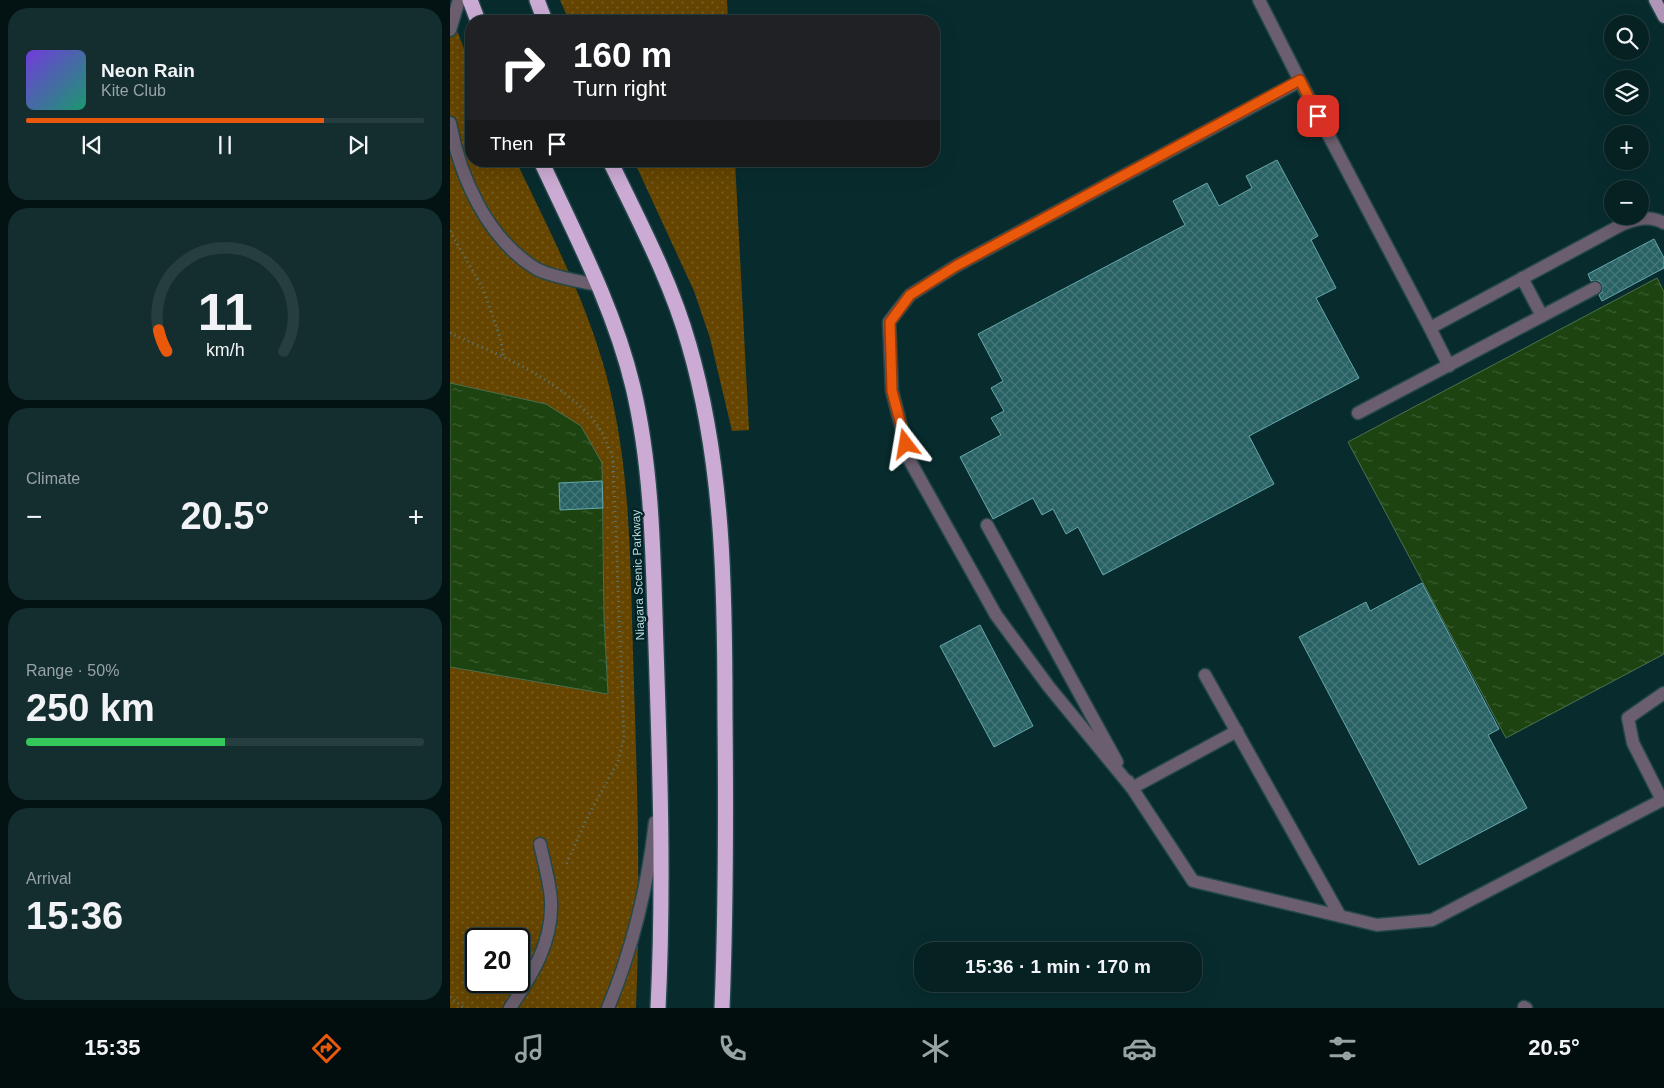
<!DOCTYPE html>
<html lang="en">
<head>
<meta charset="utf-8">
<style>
  :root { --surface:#062122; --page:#142e2f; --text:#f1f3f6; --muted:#98a3a5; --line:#273e40; --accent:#ea580c }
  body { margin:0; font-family:Helvetica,sans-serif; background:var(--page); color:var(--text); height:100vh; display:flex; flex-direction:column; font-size:19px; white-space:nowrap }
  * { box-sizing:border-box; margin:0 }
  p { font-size:16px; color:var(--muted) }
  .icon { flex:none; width:28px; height:28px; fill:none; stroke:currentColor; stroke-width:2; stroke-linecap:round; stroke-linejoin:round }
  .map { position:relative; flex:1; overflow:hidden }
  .drawer { display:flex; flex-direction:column; gap:8px; padding:8px; background:#031213; width:450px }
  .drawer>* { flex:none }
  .hud { position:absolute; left:15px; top:15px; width:475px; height:152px; border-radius:20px; box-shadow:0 5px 20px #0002,0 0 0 1px var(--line); background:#202124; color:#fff; overflow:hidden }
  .tools { position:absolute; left:1154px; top:15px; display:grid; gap:10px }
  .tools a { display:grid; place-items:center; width:45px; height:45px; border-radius:50%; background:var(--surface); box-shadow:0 5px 20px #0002,0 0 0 1px var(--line); font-size:25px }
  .speed { position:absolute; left:15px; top:928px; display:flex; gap:10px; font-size:25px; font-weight:700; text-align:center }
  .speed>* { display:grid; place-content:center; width:65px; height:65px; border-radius:50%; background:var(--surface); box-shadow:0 5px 20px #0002,0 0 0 1px var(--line); line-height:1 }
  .speed .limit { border:2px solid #111; border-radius:8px; background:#fff; color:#111 }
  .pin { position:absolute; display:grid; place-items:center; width:42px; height:42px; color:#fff; margin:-21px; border-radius:10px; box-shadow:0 2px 8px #0006 }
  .me { position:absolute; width:55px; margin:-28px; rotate:346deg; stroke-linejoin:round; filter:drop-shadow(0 0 4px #0008) }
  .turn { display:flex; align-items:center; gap:18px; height:105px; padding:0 25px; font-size:22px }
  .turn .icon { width:65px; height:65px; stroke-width:2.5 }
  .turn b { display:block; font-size:35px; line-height:42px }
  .then { display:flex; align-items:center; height:48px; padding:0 25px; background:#0003; gap:10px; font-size:19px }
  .big { font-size:38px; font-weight:700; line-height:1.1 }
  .drawer .tile { flex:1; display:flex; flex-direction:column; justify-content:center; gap:8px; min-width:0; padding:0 18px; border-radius:20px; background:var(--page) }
  .drawer .dial { align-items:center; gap:0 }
  .dial svg { height:130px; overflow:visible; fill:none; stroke:var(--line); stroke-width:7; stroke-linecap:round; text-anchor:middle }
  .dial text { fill:var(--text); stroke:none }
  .song { display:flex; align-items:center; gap:15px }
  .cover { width:60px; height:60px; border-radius:8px; background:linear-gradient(135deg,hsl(260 70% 55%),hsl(160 70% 35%)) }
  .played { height:5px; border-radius:2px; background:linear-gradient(90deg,var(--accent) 75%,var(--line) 75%) }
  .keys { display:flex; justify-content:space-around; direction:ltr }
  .heat { display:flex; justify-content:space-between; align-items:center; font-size:28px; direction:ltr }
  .charge { height:8px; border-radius:4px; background:linear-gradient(90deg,#34c759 50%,var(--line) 0) }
  .trip { position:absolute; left:464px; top:942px; width:288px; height:50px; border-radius:20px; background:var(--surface); box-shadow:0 5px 20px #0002,0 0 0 1px var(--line); font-weight:700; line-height:50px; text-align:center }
  .tab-bar { display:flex; height:80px; justify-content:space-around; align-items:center; background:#020d0e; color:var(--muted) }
  .tab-bar .icon { width:35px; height:35px }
  .tab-bar .active { color:var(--accent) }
  .tab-bar b { font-size:22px; color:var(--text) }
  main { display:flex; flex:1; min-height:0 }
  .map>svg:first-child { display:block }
</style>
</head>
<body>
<main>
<section class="drawer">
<div class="tile">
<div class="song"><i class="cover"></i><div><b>Neon Rain</b><p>Kite Club</p></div></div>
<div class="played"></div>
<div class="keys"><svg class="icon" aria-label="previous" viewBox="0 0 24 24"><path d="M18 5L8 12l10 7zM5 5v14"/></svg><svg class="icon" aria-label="pause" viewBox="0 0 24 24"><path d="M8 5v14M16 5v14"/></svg><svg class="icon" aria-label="next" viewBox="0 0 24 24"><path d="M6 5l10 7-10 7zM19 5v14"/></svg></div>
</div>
<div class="tile dial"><svg viewBox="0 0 100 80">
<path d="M14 69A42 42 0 1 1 86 69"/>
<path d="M14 69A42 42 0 0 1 9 56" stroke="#ea580c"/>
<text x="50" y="56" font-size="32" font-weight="700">11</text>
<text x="50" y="72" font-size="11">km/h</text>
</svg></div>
<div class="tile"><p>Climate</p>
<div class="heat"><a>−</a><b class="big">20.5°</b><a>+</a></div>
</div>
<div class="tile"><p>Range · 50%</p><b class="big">250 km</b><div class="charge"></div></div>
<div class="tile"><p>Arrival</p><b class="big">15:36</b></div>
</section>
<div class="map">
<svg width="1214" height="1008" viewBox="0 0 1214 1008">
  <defs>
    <pattern id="park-dots" width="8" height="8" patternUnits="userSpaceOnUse" patternTransform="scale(1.25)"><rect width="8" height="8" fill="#654500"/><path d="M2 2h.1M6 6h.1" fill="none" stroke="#795f25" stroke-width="1.8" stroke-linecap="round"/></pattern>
    <pattern id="water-ripples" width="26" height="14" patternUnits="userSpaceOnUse" patternTransform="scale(1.25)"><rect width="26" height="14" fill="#1d4311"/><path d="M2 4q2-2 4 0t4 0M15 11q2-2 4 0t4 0" fill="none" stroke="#3c5e33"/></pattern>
    <pattern id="building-cross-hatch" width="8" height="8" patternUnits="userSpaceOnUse" patternTransform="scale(1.25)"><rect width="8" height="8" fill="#296265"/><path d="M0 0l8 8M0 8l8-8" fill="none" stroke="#46787a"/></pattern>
  </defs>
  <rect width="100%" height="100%" fill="#082c2e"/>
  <g fill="url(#park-dots)" fill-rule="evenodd">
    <path d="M110,0H277L278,21H119Z"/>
    <path d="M0,12L21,67V161H66C99,230 136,300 156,374C181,466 180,561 183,655C187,773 191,890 186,1008H0V667L158,694L154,618L153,508L96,404L0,383ZM26,939H69V981H26Z"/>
    <path d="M184,161H285L299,430L282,431L260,338L244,291Z"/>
  </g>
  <g fill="url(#water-ripples)" stroke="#4c704d">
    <path d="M1207,278L1214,292V654L1056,738L898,442Z"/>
    <path d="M0,383L96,404L131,426L152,463L154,618L158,694L0,667Z"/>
  </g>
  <g fill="url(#building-cross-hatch)" stroke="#66a7aa">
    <path d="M827,160L868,236L861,240L886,288L866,298L909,378L799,436L824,484L653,575L628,527L616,534L603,509L592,515L583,498L543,519L510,457L551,435L541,418L554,411L541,388L553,381L528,334L735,225L723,201L757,183L769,206L802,188L796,176Z"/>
    <path d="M1204,239L1214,258V268L1152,301L1149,295L1152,292V285L1149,281H1141L1138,274Z"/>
    <path d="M152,481L153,508L110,510L109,483Z"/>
    <path d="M972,583L1049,729L1038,735L1077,808L969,865L849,637L916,602L920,611Z"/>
    <path d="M530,625L583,726L544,747L490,646Z"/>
  </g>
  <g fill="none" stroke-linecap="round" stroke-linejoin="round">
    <g stroke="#24484a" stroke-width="15">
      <g id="minor">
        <path d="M809,0L850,81L506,266L460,295L439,322L442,391L460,461L546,615L599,687L682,788L743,881L927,925L982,920L1214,799"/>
        <path d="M0,30L9,0"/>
        <path d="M850,81L980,328L1173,224C1187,219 1200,215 1214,223"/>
        <path d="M0,123C10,177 37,238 85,268C97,276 133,282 148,285"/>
        <path d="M1072,278L1092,316"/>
        <path d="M980,328L999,366"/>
        <path d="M908,413L1145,288"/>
        <path d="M537,525L667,762"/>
        <path d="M755,675L890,916"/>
        <path d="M678,781L682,788L787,731"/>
        <path d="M1212,800L1183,743L1178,718L1214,693"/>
        <path d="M1074,1007L1076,1008"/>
        <path d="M60,1008C82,975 103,942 101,901C100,882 94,863 90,844"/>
        <path d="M158,1008C182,950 198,884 205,822"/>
      </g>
    </g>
    <g stroke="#24484a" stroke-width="15">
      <path id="major" d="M1205,0L1214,17"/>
    </g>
    <g stroke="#24484a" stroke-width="18">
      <g id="highway">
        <path d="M20,0L28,21"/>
        <path d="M87,0L95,21"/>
        <path d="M91,161C125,234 164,308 183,387C203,472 203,560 206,647C210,767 214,887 208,1008"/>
        <path d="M160,161C189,221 221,281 239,345C274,466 275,592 275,716C276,814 276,911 272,1008"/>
      </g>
    </g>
    <g stroke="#57797b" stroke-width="3" stroke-dasharray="1 4" stroke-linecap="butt">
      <path d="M0,231L33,289L50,337L54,358"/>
      <path d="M0,333C49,355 105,377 142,418C152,430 158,445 163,459L174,738L168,762L137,818L115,867"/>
      <path d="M0,997L14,1008"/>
    </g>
    <use href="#minor" stroke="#6b5e6e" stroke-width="12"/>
    <use href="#major" stroke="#b095b7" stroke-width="12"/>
    <use href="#highway" stroke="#cbabd3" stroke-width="15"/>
  </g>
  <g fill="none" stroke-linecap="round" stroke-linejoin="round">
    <g stroke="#983908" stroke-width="12">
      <path id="route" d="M456,444L442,391L440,322L460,295L506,266L850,80L868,116"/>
    </g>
    <use href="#route" stroke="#ea580c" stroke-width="9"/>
  </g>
  <g text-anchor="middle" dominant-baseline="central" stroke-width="4.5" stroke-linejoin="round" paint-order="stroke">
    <g font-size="12" fill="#b9d9da" stroke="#002224">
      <text transform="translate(188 575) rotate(-92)">Niagara Scenic Parkway</text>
    </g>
  </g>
</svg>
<div class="tools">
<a><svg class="icon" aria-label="search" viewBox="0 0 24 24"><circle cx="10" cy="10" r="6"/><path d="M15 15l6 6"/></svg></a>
<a><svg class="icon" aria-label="layers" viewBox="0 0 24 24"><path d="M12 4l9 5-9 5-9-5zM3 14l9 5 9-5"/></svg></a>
<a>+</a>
<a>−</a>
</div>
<div class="speed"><div class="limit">20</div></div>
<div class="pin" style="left:868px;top:116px;background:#d93025"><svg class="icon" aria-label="arrive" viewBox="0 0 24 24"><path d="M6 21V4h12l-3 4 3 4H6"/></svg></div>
<svg class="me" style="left:456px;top:444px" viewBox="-20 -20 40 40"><path d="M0-17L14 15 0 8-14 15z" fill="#ea580c" stroke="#fff" stroke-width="4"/></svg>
<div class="trip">15:36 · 1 min · 170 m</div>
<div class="hud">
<div class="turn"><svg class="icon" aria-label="right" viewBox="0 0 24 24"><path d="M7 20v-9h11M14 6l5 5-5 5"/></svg><div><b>160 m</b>Turn right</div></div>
<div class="then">Then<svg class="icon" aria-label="arrive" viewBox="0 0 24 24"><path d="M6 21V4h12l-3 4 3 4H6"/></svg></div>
</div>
</div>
</main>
<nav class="tab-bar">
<b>15:35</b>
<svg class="icon active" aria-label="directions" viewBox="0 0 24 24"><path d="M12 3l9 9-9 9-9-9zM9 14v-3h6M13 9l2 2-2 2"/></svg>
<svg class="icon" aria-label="music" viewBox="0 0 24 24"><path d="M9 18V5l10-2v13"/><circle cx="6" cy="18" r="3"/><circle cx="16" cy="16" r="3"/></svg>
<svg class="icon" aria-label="phone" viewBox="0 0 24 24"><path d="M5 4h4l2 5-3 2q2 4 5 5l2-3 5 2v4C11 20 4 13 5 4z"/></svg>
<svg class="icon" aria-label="climate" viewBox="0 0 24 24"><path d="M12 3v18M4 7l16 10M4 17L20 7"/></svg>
<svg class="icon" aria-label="car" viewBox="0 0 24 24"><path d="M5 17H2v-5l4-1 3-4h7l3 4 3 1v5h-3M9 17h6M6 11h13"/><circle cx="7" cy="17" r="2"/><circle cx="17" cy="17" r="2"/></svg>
<svg class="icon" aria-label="filters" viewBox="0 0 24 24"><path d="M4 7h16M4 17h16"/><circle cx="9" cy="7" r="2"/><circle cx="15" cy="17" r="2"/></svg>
<b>20.5°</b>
</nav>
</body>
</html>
